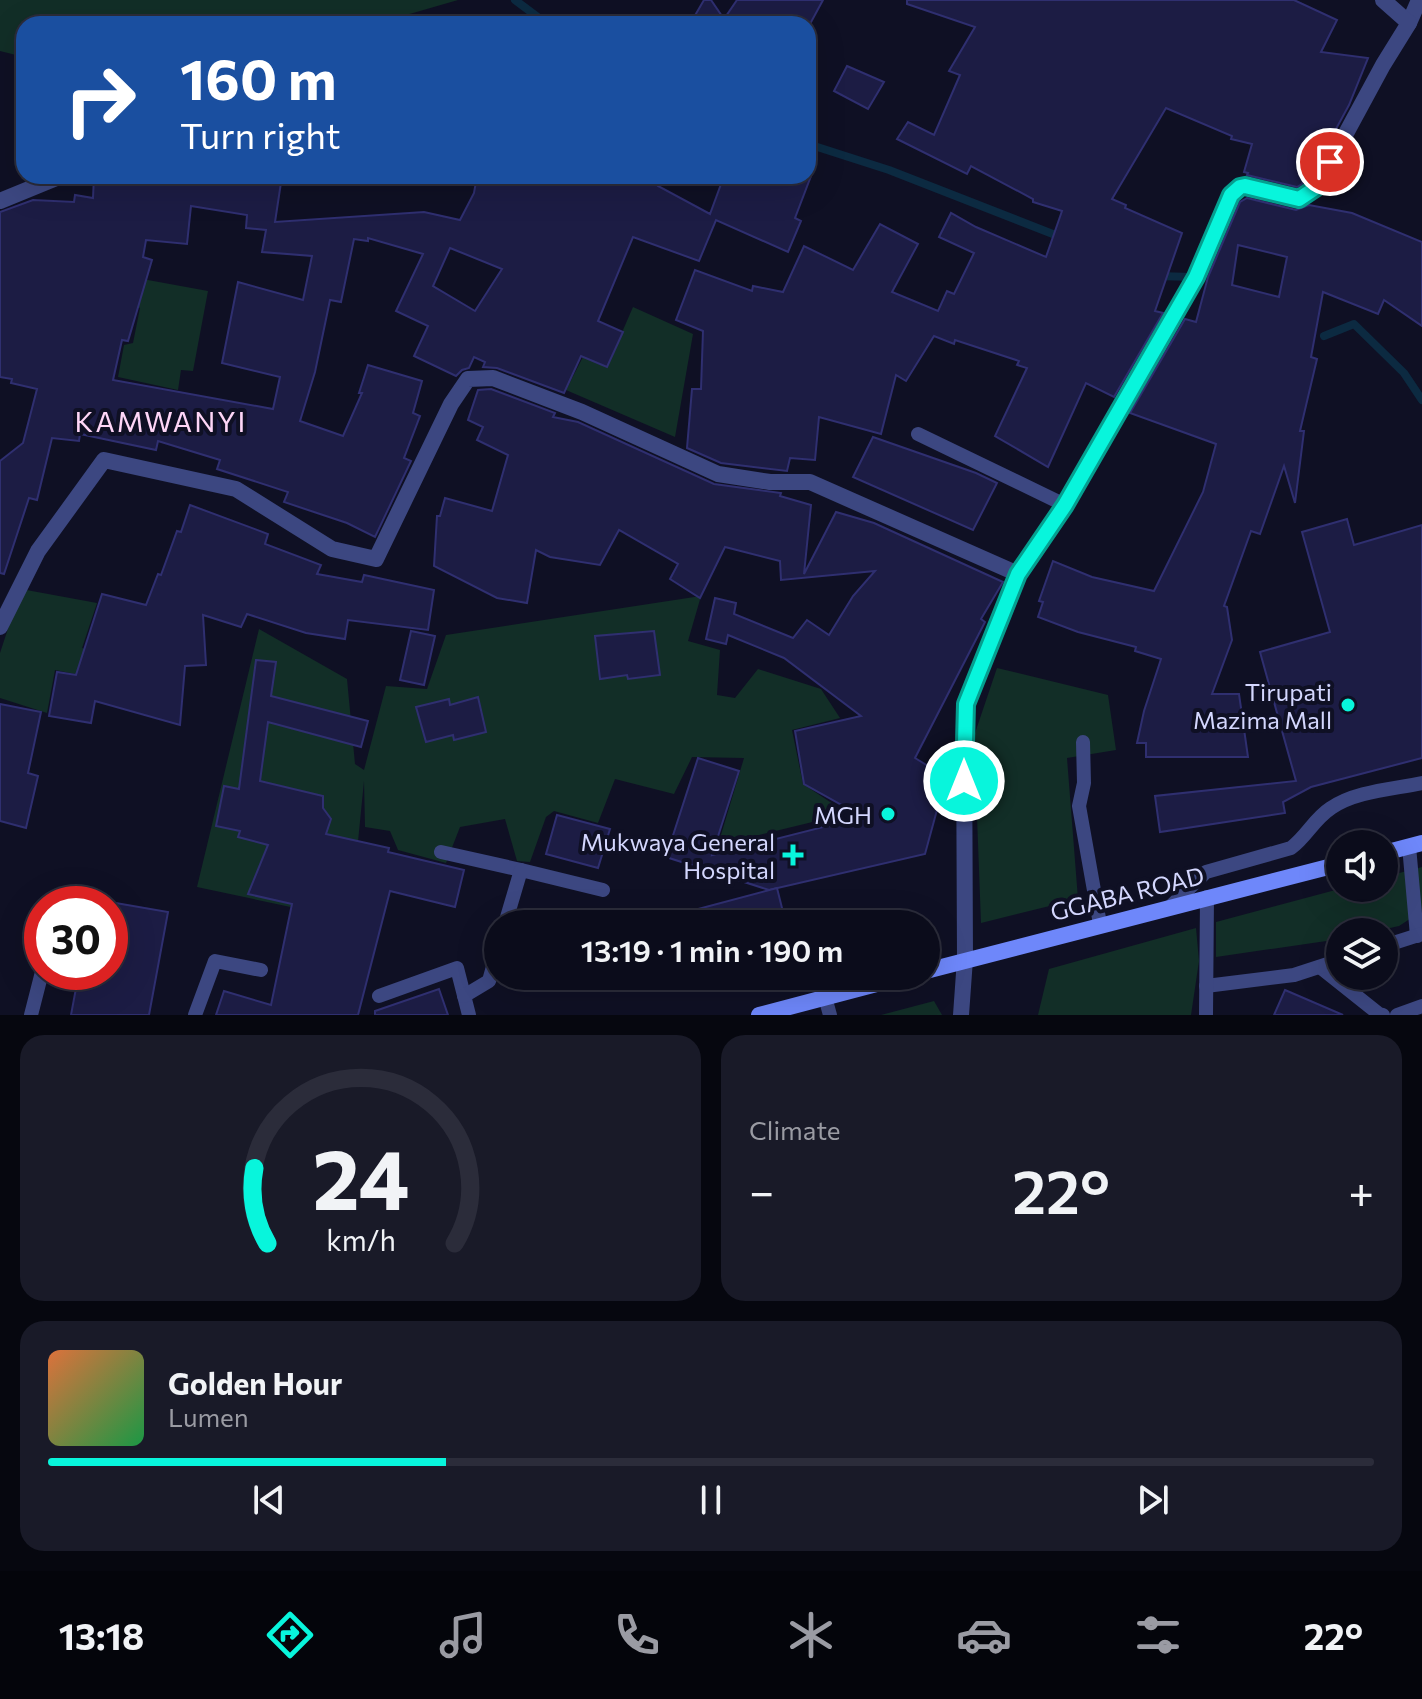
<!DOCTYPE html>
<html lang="en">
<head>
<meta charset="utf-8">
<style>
  :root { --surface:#0b0c1b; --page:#191a28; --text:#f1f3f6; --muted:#9a9ba3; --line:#2b2c3a; --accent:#08f5dc }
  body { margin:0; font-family:Commissioner,sans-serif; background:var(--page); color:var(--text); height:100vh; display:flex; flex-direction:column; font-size:30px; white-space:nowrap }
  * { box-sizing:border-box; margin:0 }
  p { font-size:26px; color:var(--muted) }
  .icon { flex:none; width:44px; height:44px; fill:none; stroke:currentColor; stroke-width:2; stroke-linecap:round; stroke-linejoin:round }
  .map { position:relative; height:1015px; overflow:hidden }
  .drawer { display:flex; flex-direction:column; gap:20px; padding:20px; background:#06070f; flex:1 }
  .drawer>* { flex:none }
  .top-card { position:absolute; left:16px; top:16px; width:800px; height:168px; border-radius:24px; box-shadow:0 8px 32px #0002,0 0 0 2px var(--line); background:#1a4fa0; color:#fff; overflow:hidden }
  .buttons { position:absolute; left:1326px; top:830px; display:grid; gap:16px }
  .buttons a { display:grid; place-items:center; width:72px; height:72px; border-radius:50%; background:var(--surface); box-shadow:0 8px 32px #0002,0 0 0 2px var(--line); font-size:40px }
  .speed { position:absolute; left:24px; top:886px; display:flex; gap:16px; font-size:40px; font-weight:700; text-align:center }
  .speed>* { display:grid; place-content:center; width:104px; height:104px; border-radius:50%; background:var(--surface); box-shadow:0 8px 32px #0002,0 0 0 2px var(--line); line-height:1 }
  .speed .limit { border:12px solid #d22; background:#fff; color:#111 }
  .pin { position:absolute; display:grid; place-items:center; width:68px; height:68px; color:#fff; margin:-34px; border:4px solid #fff; border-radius:50%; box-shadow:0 2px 8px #0007 }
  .me { position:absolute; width:88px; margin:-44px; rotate:0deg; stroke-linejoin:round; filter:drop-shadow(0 0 6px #0008) }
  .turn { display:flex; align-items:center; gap:28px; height:168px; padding:0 32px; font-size:36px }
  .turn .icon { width:104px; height:104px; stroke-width:2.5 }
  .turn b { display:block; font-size:56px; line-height:68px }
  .big { font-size:60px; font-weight:600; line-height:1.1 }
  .drawer .tile { flex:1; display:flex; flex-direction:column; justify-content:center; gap:12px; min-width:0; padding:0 28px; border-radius:24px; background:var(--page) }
  .drawer .dial { align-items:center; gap:0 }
  .dial svg { height:208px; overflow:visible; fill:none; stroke:var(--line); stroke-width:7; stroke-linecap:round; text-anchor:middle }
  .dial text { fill:var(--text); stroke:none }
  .song { display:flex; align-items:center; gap:24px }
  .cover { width:96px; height:96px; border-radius:12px; background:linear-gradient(135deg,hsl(20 70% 55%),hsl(140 70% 35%)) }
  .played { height:8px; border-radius:4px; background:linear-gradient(90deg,var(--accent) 30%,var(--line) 30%) }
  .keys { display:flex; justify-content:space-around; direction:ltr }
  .heat { display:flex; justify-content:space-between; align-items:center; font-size:44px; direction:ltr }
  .drawer .tiles { flex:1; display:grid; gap:20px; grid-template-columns:1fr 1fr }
  .tile:last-child { grid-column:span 2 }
  .trip { position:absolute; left:484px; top:910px; width:456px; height:80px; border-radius:40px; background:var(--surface); box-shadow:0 8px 32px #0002,0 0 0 2px var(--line); font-weight:600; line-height:80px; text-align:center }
  .menu { display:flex; height:128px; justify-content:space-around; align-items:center; background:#04050b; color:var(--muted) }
  .menu .icon { width:56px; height:56px }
  .menu .current { color:var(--accent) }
  .menu b { font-size:36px; color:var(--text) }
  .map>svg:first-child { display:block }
</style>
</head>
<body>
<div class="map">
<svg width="1422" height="1015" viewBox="0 0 1422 1015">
  <rect width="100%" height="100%" fill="#0f1024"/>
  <g fill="#122e27">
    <path d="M0,0H458L375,24H24V57L0,51Z"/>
    <path d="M115,274L208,291L193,371L181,370L178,390L118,377L124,345L133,343L140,308L108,300Z"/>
    <path d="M633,307L693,334L675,437L566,390L583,357L607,367Z"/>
    <path d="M21,589L97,603L82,648L118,659L106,680L55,670L47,713L0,698V653Z"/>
    <path d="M701,596L688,641L720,650L717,695L735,698L758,669L821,689L840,718L792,730L803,784L833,804L829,818L718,845L744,758L692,757L674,794L615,779L598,823L554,811L546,817L530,862L517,861L505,819L460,827L446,863L398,850L390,831L365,827L364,781L354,882L333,916L197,887L259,629L347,679L355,764L364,770L386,686L427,689L446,635Z"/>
    <path d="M997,668L1108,695L1116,750L1067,758L1078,899L981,923L974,736Z"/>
    <path d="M1422,867V911L1399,926L1372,932H1340V939L1216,957V922L1343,888H1384V877Z"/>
    <path d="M1196,928L1199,961L1191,1015H1038L1049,969Z"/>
    <path d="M934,1001L942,1015H881Z"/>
  </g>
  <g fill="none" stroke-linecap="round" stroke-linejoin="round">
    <g stroke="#0c2a41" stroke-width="8">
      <path d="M515,0L547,24"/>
      <path d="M808,144L889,170L1063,238"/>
      <path d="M1157,276L1192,277"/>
      <path d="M1324,336L1354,324L1404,373L1422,400"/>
    </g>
  </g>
  <g fill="#1c1c44" stroke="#2f2f70" stroke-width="2" fill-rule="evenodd">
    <path d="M704,0H711L724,19L737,0H823L810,24H690Z"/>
    <path d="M907,0H1294L1337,20L1321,52L1368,58L1349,105L1330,140L1320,135L1302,184L1297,187L1247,175L1248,173L1244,172L1252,144L1231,139L1232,136L1166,108L1112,199L1126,205L1125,208L1182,233L1155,311L1163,313L1114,397L1086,383L1048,467L995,436L1027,368L1017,365L1019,361L955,340L954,344L934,336L906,381L896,375L881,434L819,417L815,460L790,458L787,471L721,463L687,448L692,389H701L703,331L676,320L695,270L752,291L753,286L783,292L804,246L853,270L880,224L918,244L892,292L938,311L947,291L954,294L974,253L939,237L951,213L976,227L1046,257L1062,211L1033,202V199L971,166L967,174L897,139L908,122L934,135L960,75L949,71L975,27L907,4Z"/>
    <path d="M847,66L884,82L868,109L834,91Z"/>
    <path d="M94,176H210L237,181L238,176H282L275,222L424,212L460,220L474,193L477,176H661L658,186L710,214L724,176H811L795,218L801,221L788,252L716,220L699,261L633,237L598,321L623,332L607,367L581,356L564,393L497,368L483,367L485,362L474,357L469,368L462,370L456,376L414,356L428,326L396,311L423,254L368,238V241L354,239L341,302L330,300L315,372L300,421L343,436L362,393H359L368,365L422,381L413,413L420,416L404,458L411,461L375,537L347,523L284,502L288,492L217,469L220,460L158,441L156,450L80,434L79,441L52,438L37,500L29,498L4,574L0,573V461L23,443L37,389L11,383L12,379L0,377V212L33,200L74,202L75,195L93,198ZM191,206L247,215L246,228L266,230L262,252L312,256L303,300L238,282L222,363L280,377L273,409L113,380L122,340L128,341L152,260L143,257L146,240L187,244ZM450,248L502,269L475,311L433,286Z"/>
    <path d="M1247,198L1296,210L1309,205L1352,213L1422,242V326L1384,300L1378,314L1323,292L1311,357L1317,359L1300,431H1304L1295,503L1284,466L1260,534L1251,531L1224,606L1227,607L1232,640L1212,694H1239L1248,757H1146V743H1137L1144,711L1161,659L1135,651L1136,647L1078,632L1038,617L1043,602L1039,601L1053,561L1092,577L1154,591L1203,492L1216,444L1130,413L1185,319L1196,322L1208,277L1240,202ZM1238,245L1287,257L1279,297L1232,285Z"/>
    <path d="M491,389L555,413L553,417L578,422L714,484L781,493L780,496L811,505L804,574L836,512L874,523L1003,582L981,619L985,622L915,758L946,777L925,854L769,890L666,857L698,758L739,771L712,855L863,817L804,784L795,731L861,716L784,658L728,635L726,644L706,639L715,598L736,603L734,614L793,638L807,620L829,635L853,596L875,571L781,580L780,561L725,547L700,598L670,579L678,564L619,530L600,565L550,557L536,550L527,603L497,598L434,566L437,516H440L445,498L492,511L508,455L477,440L483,427L468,420L478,390Z"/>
    <path d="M873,437L976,473L997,483L973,530L853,477Z"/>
    <path d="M190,505L268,534L265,544L321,565L317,574L362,582L364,575L434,590L428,630L348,620L345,639L306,633L247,614L241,627L203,615L206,665L185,666L180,725L95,701L91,723L49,716L57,672L76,675L102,594L146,605L158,574L161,575L177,531L181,532Z"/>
    <path d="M1347,519L1354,545L1422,525V758L1311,787L1283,802L1285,813L1160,832L1155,796L1296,781L1260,652L1330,632L1302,532Z"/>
    <path d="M411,631L435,636L424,685L400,680Z"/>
    <path d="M654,631L660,675L628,679L627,675L600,679L595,636Z"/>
    <path d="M256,660L276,662L271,696L368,721L361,747L268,722L260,781L323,796V808L331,819L326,834L389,848L388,852L464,870L455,907L390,891L358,1015H216L224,991L271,1005L292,904L248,894L268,845L238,837L240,831L216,826L224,786L239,789Z"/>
    <path d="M478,697L486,732L454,740L453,735L426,742L416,707L449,699L450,705Z"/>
    <path d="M0,704L41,712L28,773L38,776L26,828L0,821Z"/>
    <path d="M557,815L610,829L598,868L546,854Z"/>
    <path d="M777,888L786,924H669L668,917Z"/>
    <path d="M110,902L168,912L149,1015H71L79,972H110Z"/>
    <path d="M439,989L448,1015H375V1011Z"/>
    <path d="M1285,990L1343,1015H1274Z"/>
  </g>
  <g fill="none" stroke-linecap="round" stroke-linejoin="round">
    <g stroke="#3c4781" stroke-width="14">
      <path d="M918,434L1065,505"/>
      <path d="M1083,742L1084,783L1079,806L1100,924"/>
      <path d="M1409,846L1417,936"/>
      <path d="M441,852L521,870"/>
      <path d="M1171,906L1206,872L1291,848C1307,836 1314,819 1331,808C1355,791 1394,789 1422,783"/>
      <path d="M505,924L521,870L603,890"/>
      <path d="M1384,946L1422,934"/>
      <path d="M1320,967L1379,1014L1383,1015"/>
      <path d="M837,976L839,993"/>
      <path d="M1206,986L1294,975L1340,960"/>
      <path d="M379,996L457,968L469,1015"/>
      <path d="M464,996L489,981L498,949"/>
      <path d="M825,997L830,1015"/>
      <path d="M31,1015L42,972"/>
      <path d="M195,1015L215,961L261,970"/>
      <path d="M1206,1015L1207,897"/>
      <path d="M1397,1015L1422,1006"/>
    </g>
    <g stroke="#3c4781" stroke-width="16">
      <path d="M1409,23L1419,0"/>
      <path d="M0,201L61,176"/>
      <path d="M0,627L38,551L104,460L236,489L332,549L376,559L451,404L468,379L493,378L582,412L718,474L770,482H810L1018,574"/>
      <path d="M961,1015L965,959L964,726L966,704L1018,574L1065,505L1196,277L1231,195L1245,186L1299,199L1317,187L1383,65L1409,23L1383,0"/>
    </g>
    <g stroke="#6e87fa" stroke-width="16">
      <path d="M1384,853L1422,843"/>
      <path d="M926,971L1340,864"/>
      <path d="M759,1015L907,976"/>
    </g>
  </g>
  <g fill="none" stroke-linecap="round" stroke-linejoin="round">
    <g stroke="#059f8f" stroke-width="20">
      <path id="route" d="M964,781L966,704L1018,574L1065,505L1196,277L1231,195L1240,187L1245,186L1299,199L1317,187L1330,162"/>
    </g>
    <use href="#route" stroke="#08f5dc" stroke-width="14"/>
  </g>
  <g fill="#08f5dc" stroke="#0f1024" stroke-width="3">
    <circle cx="1348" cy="705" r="8"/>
    <circle cx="888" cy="814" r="8"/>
    <path d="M789 843h8v8h8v8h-8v8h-8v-8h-8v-8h8z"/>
  </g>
  <g text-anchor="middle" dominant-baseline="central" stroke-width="8" stroke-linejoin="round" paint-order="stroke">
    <g font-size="24" fill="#d4d7fe" stroke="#0f1024" text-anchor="end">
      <text x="1332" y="691">Tirupati<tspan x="1332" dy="28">Mazima Mall</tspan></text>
      <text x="872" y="814">MGH</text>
      <text x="775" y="841">Mukwaya General<tspan x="775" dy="28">Hospital</tspan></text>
    </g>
    <g font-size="24" fill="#d4d7fe" stroke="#0f1024">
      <text transform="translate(1127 893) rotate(-14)">GGABA ROAD</text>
    </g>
    <g font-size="28" letter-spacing="2" fill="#fed6f7" stroke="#0f1024">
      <text x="161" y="421">KAMWANYI</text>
    </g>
  </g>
</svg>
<div class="buttons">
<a><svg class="icon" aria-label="sound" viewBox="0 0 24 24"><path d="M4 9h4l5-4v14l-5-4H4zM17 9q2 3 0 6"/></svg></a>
<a><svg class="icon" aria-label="layers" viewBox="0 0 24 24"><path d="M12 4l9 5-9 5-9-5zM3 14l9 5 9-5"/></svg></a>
</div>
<div class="speed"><div class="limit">30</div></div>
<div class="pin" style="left:1330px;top:162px;background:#d93025"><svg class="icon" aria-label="arrive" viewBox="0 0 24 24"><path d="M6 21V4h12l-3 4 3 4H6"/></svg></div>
<svg class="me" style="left:964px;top:781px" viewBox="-20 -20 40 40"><circle r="17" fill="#08f5dc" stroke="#fff" stroke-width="3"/><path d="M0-11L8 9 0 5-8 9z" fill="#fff"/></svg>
<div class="trip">13:19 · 1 min · 190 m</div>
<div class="top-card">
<div class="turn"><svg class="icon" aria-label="right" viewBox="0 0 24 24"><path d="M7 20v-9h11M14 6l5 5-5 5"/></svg><div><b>160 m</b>Turn right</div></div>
</div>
</div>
<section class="drawer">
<div class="tiles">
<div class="tile dial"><svg viewBox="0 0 100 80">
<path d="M14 69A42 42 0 1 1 86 69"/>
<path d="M14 69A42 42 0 0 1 9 40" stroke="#08f5dc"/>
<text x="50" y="56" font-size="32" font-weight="700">24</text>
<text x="50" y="72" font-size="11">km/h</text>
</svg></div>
<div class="tile"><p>Climate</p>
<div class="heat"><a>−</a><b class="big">22°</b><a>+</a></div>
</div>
<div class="tile">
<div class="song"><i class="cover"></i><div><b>Golden Hour</b><p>Lumen</p></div></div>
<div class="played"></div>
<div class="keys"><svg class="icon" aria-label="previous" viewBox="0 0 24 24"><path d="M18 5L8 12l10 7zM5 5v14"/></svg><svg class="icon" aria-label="pause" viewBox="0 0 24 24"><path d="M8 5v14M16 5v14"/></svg><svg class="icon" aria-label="next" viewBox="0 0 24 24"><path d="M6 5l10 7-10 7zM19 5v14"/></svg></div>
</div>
</div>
</section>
<nav class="menu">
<b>13:18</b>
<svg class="icon current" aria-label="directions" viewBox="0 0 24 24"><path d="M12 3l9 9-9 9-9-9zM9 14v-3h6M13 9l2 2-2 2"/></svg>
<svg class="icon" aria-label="music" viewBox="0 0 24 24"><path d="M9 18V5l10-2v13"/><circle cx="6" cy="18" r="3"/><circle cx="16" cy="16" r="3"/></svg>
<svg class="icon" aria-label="phone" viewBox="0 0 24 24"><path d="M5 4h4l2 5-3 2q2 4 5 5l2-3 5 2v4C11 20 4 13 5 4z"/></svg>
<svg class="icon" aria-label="climate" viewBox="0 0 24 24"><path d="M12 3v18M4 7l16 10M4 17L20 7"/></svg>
<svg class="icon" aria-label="car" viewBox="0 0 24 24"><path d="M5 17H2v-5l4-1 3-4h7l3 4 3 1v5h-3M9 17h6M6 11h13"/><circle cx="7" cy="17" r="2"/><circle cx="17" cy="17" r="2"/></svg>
<svg class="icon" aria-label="filters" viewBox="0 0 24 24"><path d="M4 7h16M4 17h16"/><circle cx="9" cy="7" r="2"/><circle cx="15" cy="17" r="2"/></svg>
<b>22°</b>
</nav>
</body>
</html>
